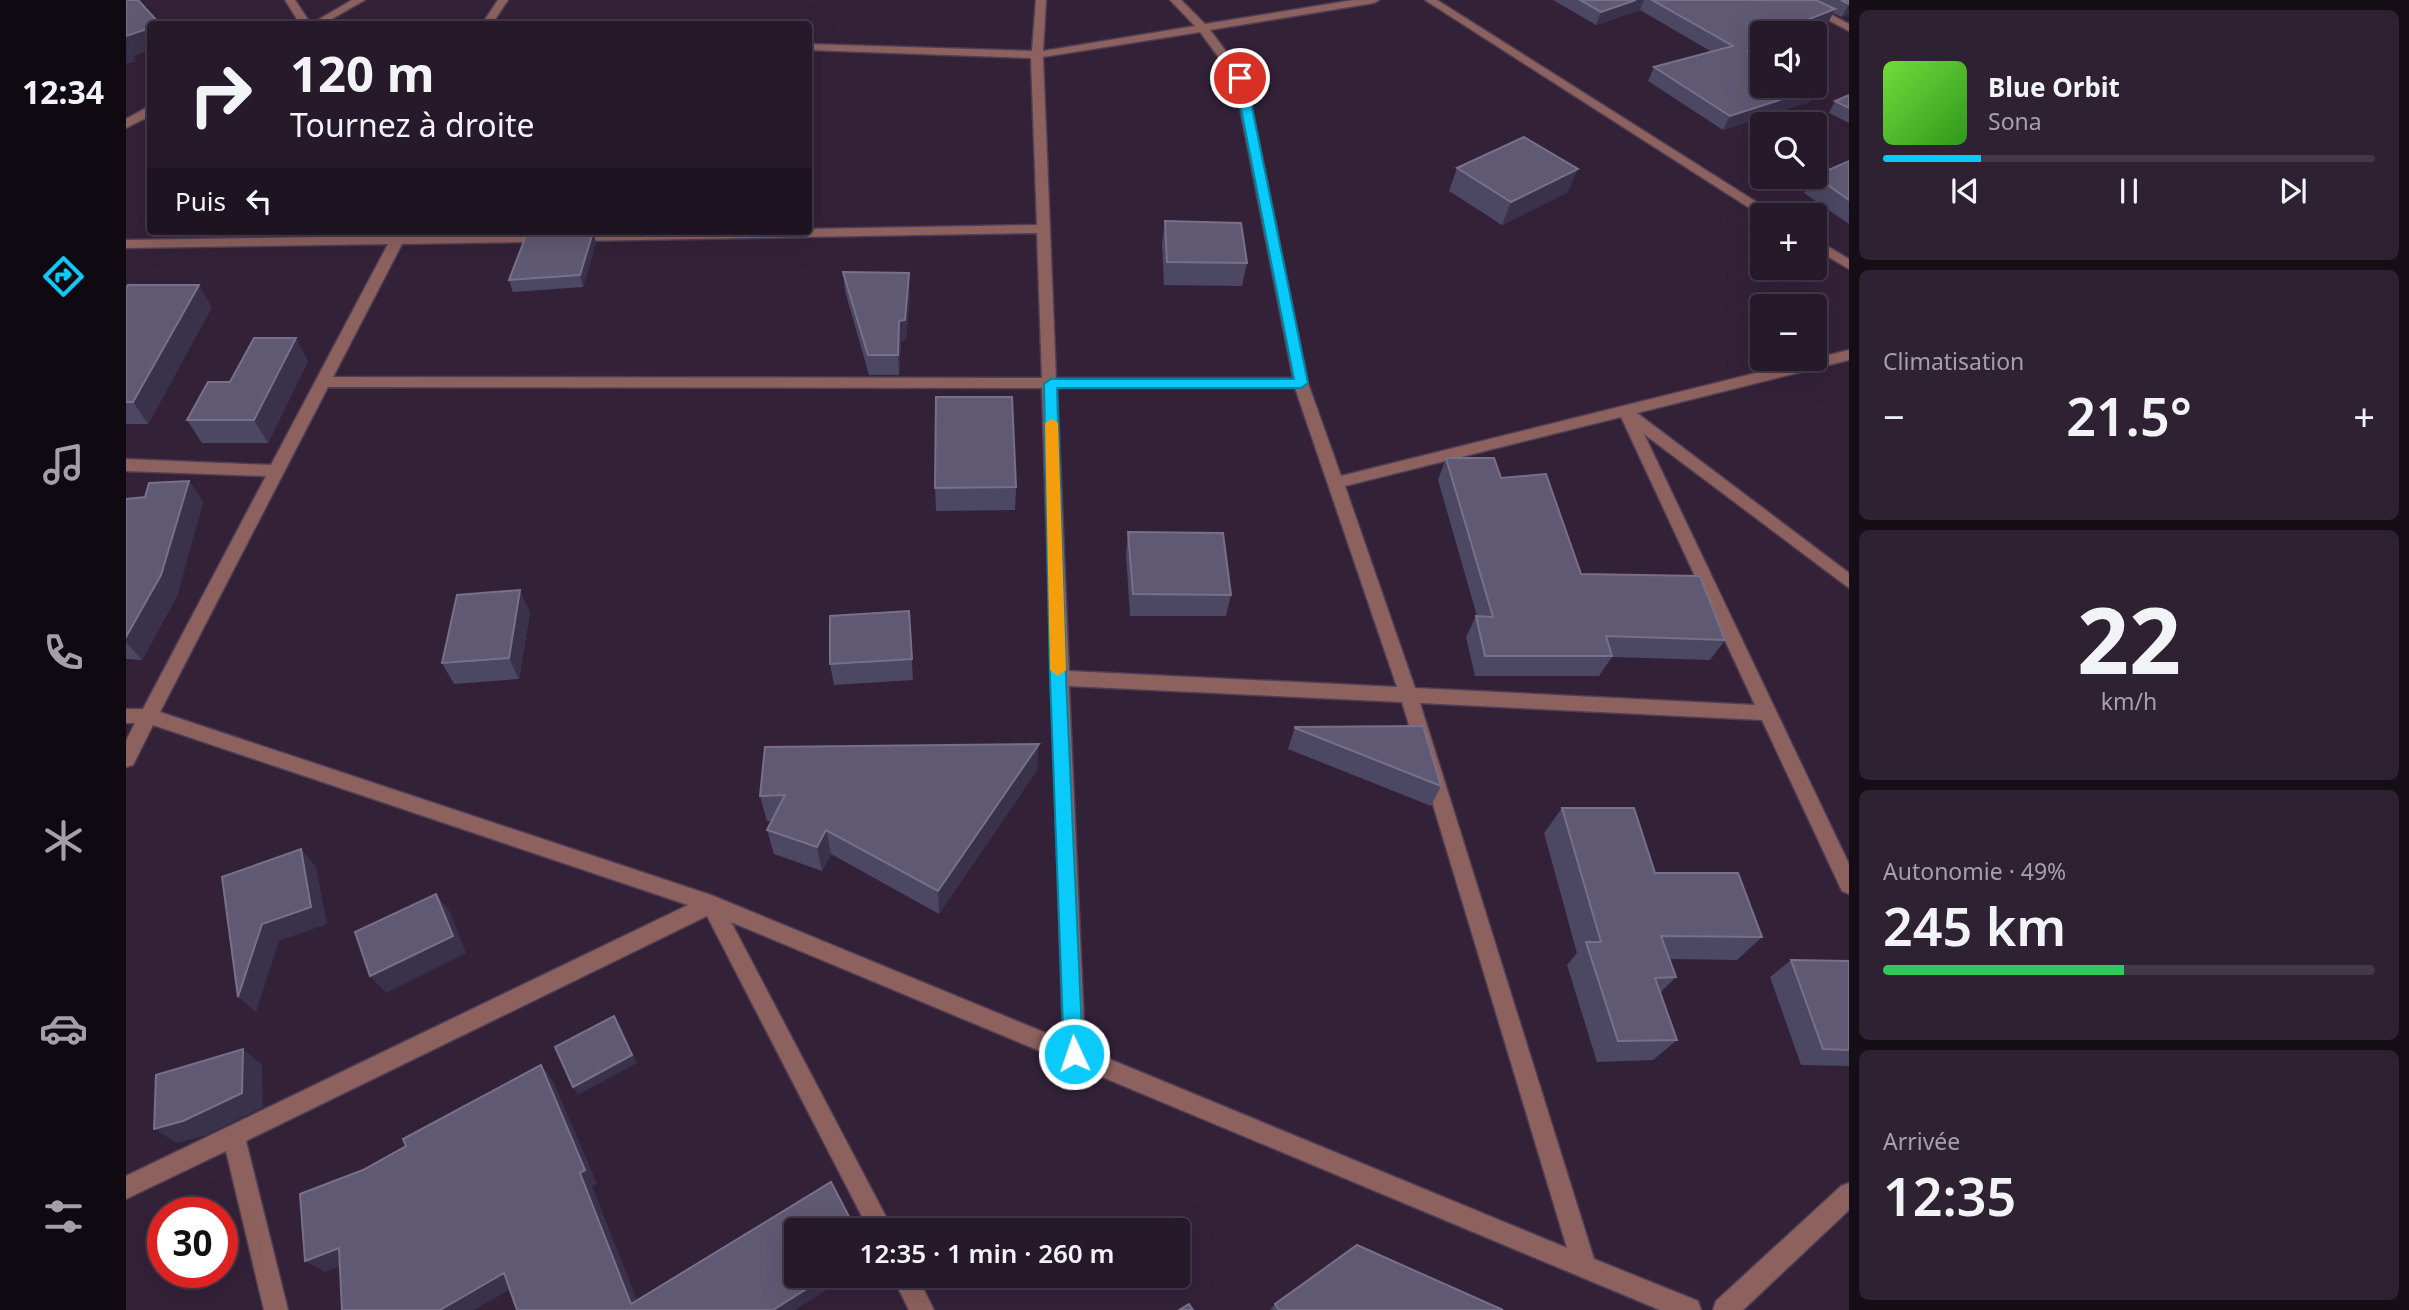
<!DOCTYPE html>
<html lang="fr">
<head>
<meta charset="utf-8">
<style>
  :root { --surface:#26192a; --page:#2e2232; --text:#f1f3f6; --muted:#a4a0a8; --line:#423847; --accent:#0acafa }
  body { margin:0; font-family:"Noto Sans",sans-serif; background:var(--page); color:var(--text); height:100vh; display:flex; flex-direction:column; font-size:26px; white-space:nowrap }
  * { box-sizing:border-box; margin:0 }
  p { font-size:23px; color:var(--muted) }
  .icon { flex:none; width:38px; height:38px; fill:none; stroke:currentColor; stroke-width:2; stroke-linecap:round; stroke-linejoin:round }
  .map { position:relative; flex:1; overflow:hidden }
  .side { display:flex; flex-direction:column; gap:10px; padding:10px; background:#150e17; width:560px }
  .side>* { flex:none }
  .hud { position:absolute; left:21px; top:21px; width:665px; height:214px; border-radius:7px; box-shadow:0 7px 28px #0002,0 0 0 2px var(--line); background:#26192a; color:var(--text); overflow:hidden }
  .fabs { position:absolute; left:1624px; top:21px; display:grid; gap:14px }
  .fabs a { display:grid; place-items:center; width:77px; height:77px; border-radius:7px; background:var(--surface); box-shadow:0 7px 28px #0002,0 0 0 2px var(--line); font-size:35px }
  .speed { position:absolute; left:21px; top:1197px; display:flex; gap:14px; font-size:35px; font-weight:700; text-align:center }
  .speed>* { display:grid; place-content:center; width:91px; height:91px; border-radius:50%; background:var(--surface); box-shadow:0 7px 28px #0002,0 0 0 2px var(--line); line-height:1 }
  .speed .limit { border:10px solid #d22; background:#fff; color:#111 }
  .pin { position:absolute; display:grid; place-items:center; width:60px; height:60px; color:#fff; margin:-30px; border:4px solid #fff; border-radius:50%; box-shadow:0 2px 7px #0007 }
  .me { position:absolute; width:77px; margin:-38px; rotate:357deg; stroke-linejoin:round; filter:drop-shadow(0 0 5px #0008) }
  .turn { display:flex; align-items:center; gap:24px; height:147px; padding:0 28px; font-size:32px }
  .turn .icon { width:91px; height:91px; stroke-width:2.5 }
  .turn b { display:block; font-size:49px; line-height:60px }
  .then { display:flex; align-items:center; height:66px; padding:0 28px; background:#0003; gap:14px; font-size:26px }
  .big { font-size:52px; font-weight:600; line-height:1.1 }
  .side .tile { flex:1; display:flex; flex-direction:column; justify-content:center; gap:10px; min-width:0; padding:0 24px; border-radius:10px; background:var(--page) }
  .side .dial { align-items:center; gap:0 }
  .dial b { font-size:91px; line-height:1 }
  .song { display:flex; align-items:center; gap:21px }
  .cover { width:84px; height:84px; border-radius:10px; background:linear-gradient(135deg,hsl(100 70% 55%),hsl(110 70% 35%)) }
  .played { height:7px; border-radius:4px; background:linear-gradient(90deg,var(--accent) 20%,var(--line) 20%) }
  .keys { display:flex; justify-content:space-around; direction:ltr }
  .heat { display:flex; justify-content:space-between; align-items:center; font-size:38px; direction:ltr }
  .charge { height:10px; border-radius:5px; background:linear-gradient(90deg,#34c759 49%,var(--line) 0) }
  .trip { position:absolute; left:658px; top:1218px; width:406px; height:70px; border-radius:7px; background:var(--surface); box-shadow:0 7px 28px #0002,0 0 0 2px var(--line); font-weight:600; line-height:70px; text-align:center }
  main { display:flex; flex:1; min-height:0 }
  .tab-bar { display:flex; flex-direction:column; width:126px; justify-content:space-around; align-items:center; background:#0f0a11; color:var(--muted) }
  .tab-bar .icon { width:49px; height:49px }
  .tab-bar .current { color:var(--accent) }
  .tab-bar b { font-size:32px; color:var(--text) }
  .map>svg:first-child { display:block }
</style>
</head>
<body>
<main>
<nav class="tab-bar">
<b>12:34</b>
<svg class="icon current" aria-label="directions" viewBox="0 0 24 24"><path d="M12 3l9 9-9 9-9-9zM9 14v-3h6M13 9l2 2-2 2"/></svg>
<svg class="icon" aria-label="music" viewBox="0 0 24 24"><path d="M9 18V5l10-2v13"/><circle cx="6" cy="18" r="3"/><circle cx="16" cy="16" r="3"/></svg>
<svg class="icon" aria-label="phone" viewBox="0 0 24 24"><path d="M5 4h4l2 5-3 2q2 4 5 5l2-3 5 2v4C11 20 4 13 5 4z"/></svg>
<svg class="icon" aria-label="climate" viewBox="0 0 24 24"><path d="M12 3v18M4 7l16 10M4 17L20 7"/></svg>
<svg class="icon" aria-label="car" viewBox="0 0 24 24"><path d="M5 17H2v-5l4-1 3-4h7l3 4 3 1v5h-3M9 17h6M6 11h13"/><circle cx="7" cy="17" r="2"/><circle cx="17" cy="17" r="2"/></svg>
<svg class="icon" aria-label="filters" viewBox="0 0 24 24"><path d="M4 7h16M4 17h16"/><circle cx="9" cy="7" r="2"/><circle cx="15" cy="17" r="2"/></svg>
</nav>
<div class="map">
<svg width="1723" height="1310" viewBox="0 0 1723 1310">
  <rect width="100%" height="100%" fill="#332138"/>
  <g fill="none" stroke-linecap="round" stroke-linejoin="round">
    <g stroke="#4f3e54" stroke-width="3">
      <g id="minor">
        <path d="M159,0H169L185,24L226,0H239L197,24H174Z"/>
        <path d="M372,0H382L366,24H356Z"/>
        <path d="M910,0H920L917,51L1069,26L1044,0H1055L1079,24L1228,0H1253L1248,3L1084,30L1120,78L1182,383L1215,476L1723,350V360L1511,413L1723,573V588L1518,434L1723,864V894L1716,891L1636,720L1294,703L1468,1259L1572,1301L1575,1310H1534L605,922L767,1230H743L581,916L120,1141L162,1310H138L100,1151L0,1199V1176L562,905L27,725L7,765L0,767V741L9,723H0V709H17L140,476L0,471V459L145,465L262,244L0,248V240L266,236L269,231H281L280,235L682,231V229L911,225L905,58L682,50V44L906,51ZM1074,32L1108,78L1167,378H930L917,57ZM911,233L916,378L207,377L276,244ZM202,387L916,388L937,1040L585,895L34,712ZM931,388H1169L1271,687L943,671ZM1495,417L1629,705L1289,688L1219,486ZM943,686L1276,702L1441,1248L959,1049Z"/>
        <path d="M1299,0H1311L1651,215L1636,216Z"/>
        <path d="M1664,0H1677L1723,24V31Z"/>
        <path d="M20,108H24V116L0,128V119Z"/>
        <path d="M1689,239L1723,259V269L1689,249Z"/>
        <path d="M1723,1183V1210L1617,1310H1587L1590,1301L1715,1186Z"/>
        <path d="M766,1276H791L808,1310H783Z"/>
      </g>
    </g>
    <use href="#minor" fill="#8d615e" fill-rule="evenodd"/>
  </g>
  <g fill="#4c4763">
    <path d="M1427,0H1723V14L1716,17L1707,13L1702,23L1674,33L1636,58L1691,88L1683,102L1597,130L1522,81L1528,67L1586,52L1514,10L1470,25Z"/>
    <path d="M1723,95V123L1703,113L1709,101Z"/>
    <path d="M1723,161V224L1678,193L1689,175Z"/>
    <path d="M1331,168L1442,192L1376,225L1323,191Z"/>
    <path d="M1039,221L1121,263L1116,286L1038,285L1036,244Z"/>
    <path d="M467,232L470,243L457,287L387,292L383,280Z"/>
    <path d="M717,272L784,293L780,340L775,341L773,375H743L719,291Z"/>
    <path d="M0,288L86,307L22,424H0Z"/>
    <path d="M182,361L142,443H76L61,420Z"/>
    <path d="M1320,458L1455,574L1599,640L1584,660L1486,657L1473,676H1349L1340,637L1350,616H1351L1312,480Z"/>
    <path d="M63,481L77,502L51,596L16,660L0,659V499L19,497Z"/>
    <path d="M890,487L889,510L810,511L809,488Z"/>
    <path d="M1002,532L1105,595L1100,616H1004L1000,554Z"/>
    <path d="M783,611L787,680L708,685L704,664Z"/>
    <path d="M404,612L393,679L328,684L316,663Z"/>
    <path d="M1169,727L1315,786L1305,806L1162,749Z"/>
    <path d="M911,770L813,914L705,854L696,871L648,854L641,830L646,821H641L634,796Z"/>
    <path d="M1436,808L1529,873L1636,937L1611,960L1544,959L1550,977L1534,993L1551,1040L1527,1060L1471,1062L1441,965L1451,953L1418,833Z"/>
    <path d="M1665,960L1723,961V1066L1675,1065L1644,977Z"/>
    <path d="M1149,1304L1377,1310H1144Z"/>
  </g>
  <g fill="#3a314b">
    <path d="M1510,0H1518L1514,10L1470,25L1475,12Z"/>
    <path d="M1723,4V14L1716,17Z"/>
    <path d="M1709,9L1702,23L1674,33L1663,27Z"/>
    <path d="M24,28V50L8,56L10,62L0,64V36Z"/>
    <path d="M1636,47V58L1622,51Z"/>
    <path d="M1691,88L1683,102L1597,130L1604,116Z"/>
    <path d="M1452,169L1442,192L1376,225L1385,202Z"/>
    <path d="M467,232L470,243L457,287L454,275Z"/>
    <path d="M783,273L784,293L780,340L775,341L773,375L772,355L773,321Z"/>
    <path d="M73,285L86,307L22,424L7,402Z"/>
    <path d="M170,338L182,361L142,443L128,420Z"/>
    <path d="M63,481L77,502L51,596L16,660L0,642V637Z"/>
    <path d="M394,590L404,612L393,679L383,658Z"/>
    <path d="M913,744L911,770L813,914L812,891Z"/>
    <path d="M700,830L705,854L696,871L691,847Z"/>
    <path d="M175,849L190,867L201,924L153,941L130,1012L112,997L136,924Z"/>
    <path d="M310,894L324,912L340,953L260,993L244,976Z"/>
    <path d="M488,1016L493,1024L511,1063L452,1095L447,1087Z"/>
    <path d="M117,1049L136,1065L137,1107L80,1135L51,1143L28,1129Z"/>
    <path d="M415,1065L427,1081L471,1184L466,1186L515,1310L505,1304L454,1173Z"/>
    <path d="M213,1248L233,1259L199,1272L179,1261Z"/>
    <path d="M378,1273L393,1284L348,1310H314Z"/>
    <path d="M701,1276H723L669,1310H647Z"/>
  </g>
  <g fill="#5f5973" stroke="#777089" stroke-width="2">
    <path d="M0,0H12L34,24H24V28L0,36Z"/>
    <path d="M1454,0H1510L1475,12Z"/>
    <path d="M1526,0H1690L1709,9L1663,27L1674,33H1636V47L1622,51L1636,58V86H1686L1691,88L1604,116L1528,67L1607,46Z"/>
    <path d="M1715,0H1723V4Z"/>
    <path d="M1723,95V108L1709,101Z"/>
    <path d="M1398,137L1452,169L1385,202L1331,168Z"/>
    <path d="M1723,161V200L1689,176Z"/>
    <path d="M1039,221L1115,223L1121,263L1041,262Z"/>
    <path d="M467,232L454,275L383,280L401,233Z"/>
    <path d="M717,272L783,273L779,320L773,321L772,355H742Z"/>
    <path d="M2,285H73L7,402H0V288Z"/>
    <path d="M128,338H170L128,420H61L82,382H104Z"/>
    <path d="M810,397H886L890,487L809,488Z"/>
    <path d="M1320,458H1368L1375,478L1420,474L1455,574L1574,576L1599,640L1480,636L1486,656H1359L1350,616L1367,617Z"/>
    <path d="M63,481L35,575L0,637V499L19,497L23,483Z"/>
    <path d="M1002,532L1097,533L1105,595L1007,594Z"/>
    <path d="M394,590L383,658L316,663L331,595Z"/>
    <path d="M783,611L786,659L704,664V616Z"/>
    <path d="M1297,726L1315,786L1169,728V727Z"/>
    <path d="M913,744L812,891L700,830L691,847L641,830L659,795L634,796L639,747Z"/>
    <path d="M1436,808H1508L1529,873H1612L1636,937L1535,936L1550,977L1529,978L1551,1040L1492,1041L1460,942H1475Z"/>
    <path d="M175,849L185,907L136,924L112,997L96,877Z"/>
    <path d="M310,894L327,936L244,976L229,932Z"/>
    <path d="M1665,960L1723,961V1050L1697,1049Z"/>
    <path d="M488,1016L506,1055L447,1087L429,1047Z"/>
    <path d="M117,1049L116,1093L57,1121L28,1129L30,1075Z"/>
    <path d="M415,1065L459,1170L454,1173L505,1304L705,1182L730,1230H670V1276H701L647,1310H391L378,1273L314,1310H216L213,1248L179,1261L174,1194L237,1170L280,1146L277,1139Z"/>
    <path d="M1231,1245L1377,1310H1153L1149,1304Z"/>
    <path d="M1063,1304L1067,1310H1053Z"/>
  </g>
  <path fill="#0acafa" stroke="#0683a2" stroke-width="2" d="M1114,75L1120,78L1182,383L1175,388H931L940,678L957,1054L955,1061L948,1064L941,1061L938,1054L924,678L918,384L925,379H1168L1109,78Z"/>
  <path fill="#f59e0b" d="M926,419L932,423L940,670L932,676L924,670L919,423Z"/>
</svg>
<div class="fabs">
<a><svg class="icon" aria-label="sound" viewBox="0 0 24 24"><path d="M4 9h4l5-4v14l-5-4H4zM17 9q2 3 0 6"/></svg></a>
<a><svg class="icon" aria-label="search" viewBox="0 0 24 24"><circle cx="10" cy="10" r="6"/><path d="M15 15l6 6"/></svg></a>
<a>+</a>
<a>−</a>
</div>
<div class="speed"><div class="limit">30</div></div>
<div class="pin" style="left:1114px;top:78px;background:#d93025"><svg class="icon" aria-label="arrive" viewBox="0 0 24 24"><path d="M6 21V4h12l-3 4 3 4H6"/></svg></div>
<svg class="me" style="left:948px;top:1054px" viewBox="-20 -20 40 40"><circle r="17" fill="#0acafa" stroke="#fff" stroke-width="3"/><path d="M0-11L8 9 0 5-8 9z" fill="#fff"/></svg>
<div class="trip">12:35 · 1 min · 260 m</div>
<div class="hud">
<div class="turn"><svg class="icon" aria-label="right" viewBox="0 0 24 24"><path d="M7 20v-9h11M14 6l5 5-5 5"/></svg><div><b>120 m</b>Tournez à droite</div></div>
<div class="then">Puis<svg class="icon" aria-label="left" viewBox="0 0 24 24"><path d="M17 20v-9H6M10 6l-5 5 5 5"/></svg></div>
</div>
</div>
<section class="side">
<div class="tile">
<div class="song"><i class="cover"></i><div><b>Blue Orbit</b><p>Sona</p></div></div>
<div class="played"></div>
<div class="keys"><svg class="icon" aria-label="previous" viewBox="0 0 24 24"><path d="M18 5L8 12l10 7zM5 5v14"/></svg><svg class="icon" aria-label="pause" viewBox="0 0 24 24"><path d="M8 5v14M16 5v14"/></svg><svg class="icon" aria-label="next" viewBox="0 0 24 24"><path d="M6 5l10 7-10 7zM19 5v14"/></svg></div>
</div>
<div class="tile"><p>Climatisation</p>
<div class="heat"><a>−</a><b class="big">21.5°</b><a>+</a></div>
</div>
<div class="tile dial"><b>22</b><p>km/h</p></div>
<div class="tile"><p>Autonomie · 49%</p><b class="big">245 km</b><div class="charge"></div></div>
<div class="tile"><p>Arrivée</p><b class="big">12:35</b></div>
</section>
</main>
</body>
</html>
